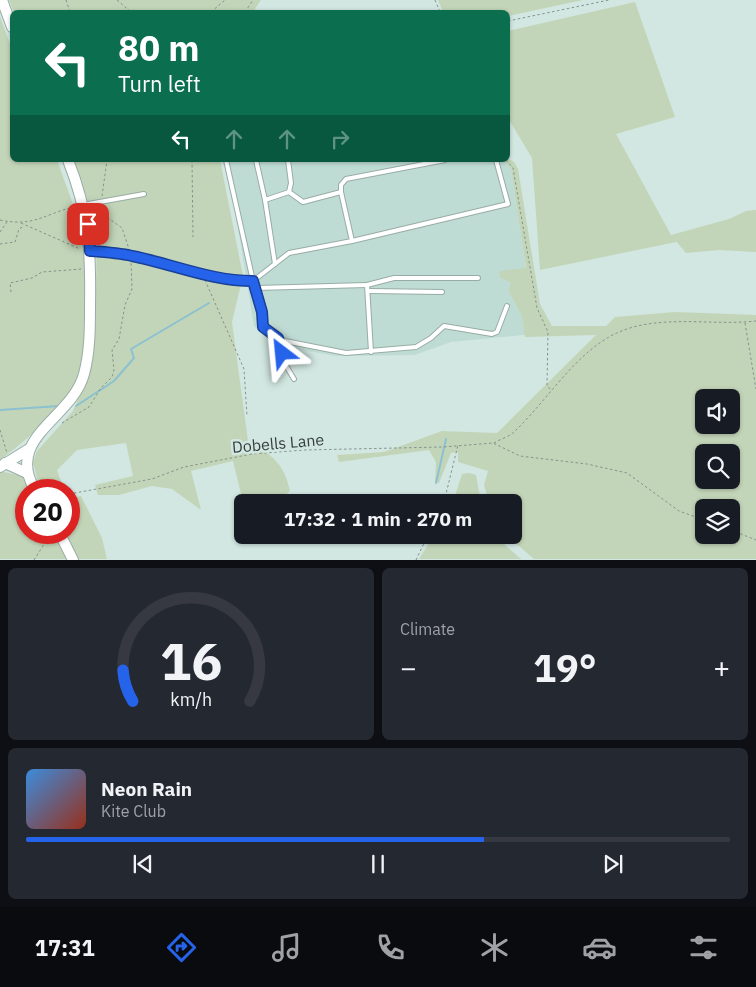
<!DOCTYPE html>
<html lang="en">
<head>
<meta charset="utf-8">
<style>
  :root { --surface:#171b24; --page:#242831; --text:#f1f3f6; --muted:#9ea1a6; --line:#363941; --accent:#2563eb }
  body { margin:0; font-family:"IBM Plex Sans",sans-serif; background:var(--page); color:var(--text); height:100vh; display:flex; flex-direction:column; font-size:19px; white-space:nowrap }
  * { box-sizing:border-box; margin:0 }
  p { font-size:16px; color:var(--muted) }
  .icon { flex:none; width:28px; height:28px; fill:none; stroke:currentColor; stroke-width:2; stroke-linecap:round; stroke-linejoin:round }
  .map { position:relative; height:560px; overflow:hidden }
  .drawer { display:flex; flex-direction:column; gap:8px; padding:8px; background:#0d0f14; flex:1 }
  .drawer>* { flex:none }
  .top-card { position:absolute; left:10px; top:10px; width:500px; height:152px; border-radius:8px; box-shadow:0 1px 4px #0004; background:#0b6e4f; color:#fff; overflow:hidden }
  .controls { position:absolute; left:695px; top:389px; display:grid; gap:10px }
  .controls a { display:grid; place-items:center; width:45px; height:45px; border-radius:8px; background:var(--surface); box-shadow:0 1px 4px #0004; font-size:25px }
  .speed { position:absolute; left:15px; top:479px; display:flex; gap:10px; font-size:25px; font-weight:700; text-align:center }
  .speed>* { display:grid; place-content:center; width:65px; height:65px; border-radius:50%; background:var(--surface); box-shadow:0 1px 4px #0004; line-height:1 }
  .speed .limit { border:8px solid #d22; background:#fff; color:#111 }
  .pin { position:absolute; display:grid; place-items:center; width:42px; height:42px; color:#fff; margin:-21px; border-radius:10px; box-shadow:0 2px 8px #0006 }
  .me { position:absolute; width:55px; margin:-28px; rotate:331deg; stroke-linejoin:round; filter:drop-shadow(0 0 4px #0008) }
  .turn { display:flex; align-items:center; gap:18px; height:105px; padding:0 25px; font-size:22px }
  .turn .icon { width:65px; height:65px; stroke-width:2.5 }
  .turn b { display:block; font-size:35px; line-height:42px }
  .lanes { display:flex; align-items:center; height:48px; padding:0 25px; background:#0003; justify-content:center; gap:25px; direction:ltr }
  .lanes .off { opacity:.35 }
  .big { font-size:38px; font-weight:800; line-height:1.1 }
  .drawer .tile { flex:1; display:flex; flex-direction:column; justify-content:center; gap:8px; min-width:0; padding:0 18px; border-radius:8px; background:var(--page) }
  .drawer .dial { align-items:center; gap:0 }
  .dial svg { height:130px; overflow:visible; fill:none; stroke:var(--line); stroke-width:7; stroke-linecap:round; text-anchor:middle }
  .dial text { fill:var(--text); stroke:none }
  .song { display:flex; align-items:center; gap:15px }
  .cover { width:60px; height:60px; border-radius:8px; background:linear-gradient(135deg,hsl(210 70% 55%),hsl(10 70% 35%)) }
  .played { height:5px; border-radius:2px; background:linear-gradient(90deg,var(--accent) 65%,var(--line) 65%) }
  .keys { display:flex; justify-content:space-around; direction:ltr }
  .heat { display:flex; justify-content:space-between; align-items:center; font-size:28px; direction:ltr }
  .drawer .tiles { flex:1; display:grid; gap:8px; grid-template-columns:1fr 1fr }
  .tile:last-child { grid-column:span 2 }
  .trip { position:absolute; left:234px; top:494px; width:288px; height:50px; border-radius:8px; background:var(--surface); box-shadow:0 1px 4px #0004; font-weight:800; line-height:50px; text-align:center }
  .tab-bar { display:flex; height:80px; justify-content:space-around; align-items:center; background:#090b0e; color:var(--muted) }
  .tab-bar .icon { width:35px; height:35px }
  .tab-bar .on { color:var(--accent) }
  .tab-bar b { font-size:22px; color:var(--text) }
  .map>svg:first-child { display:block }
</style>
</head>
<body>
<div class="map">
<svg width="756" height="560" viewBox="0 0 756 560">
  <rect width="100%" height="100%" fill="#d2e7e1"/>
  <path fill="#bfdcd4" d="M227,160H504L511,169L526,269L544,333L451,342L415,355L336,356L273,345L254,326Z"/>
  <g fill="#c3d5b8" fill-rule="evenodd">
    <path d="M9,0H261L253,12H14Z"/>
    <path d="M438,0H583L508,16V12H443Z"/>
    <path d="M635,2L675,117L616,134L671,235L729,219L746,211L756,210V252L719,250L686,253L675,240L676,242L540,270L532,158L508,118V31Z"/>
    <path d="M0,17L12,49V160H57L74,207L78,210C85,241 92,354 78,382C64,409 24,442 0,460Z"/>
    <path d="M508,158L514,162L518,169L540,304L552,326H606L615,317L675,312L756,315V559H534L506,535H512V502H489L484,485L488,471L458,462V452L451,453L439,483L435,482L436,462L429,450L339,462L337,455L384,452L442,431L497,433L596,335L525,337L522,316L509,291L511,283L499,277L500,271L526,268L511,169L504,160H508ZM704,398H731V425H704ZM704,452H731V480H704ZM704,508H731V535H704Z"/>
    <path d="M73,160H220L243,276L232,322L248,441C272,455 284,463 290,491L277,502H243L233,461L191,471L201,510L172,489L152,486L119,495H98L95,485L133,476L126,443L77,450L57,470L64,490H40L33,462L37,451L73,411L86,381L95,327L97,237L86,195Z"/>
    <path d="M0,471L26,477L33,490H26V532H69V499L81,496L102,538L107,559H0Z"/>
    <path d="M469,473L476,475L481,502H453L462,474Z"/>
    <path d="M434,535H494L521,559H419Z"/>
  </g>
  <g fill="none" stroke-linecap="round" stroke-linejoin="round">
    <g stroke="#8bc1d0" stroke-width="2">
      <path d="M76,406L114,381L134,358L131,349L209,303"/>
      <path d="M0,410L59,406"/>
      <path d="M436,483L446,439"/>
    </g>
    <g stroke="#98aca6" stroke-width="6">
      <g id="lane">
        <path d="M226,160L253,281L289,253L352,241L341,192"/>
        <path d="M256,160L265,200"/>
        <path d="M288,160L291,183L289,192"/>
        <path d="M83,205L144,194"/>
        <path d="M352,241L508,204L496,160"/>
        <path d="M91,251C105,252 119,253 133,256C173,265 212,281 253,281L262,312L263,327L285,341L346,353L416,347L431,338L444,326L492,334L497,332L507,306"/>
        <path d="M275,264L265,200L289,192L303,202L341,192V185L346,179L445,160"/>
        <path d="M256,288L367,285"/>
        <path d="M368,291L442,292"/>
        <path d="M278,338L285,364L294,379"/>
        <path d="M371,352L367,285L394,278H478"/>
      </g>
    </g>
    <g stroke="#98aca6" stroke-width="12">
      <g id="secondary">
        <path d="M2,0L12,27"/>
        <path d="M5,463L27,473"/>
        <path d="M0,467L29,449"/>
        <path d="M35,490C4,437 72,419 84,374C90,352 90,328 90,306C91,250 89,213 68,160"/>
        <path d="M59,532L73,560"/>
      </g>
    </g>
    <g stroke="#84928e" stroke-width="1" stroke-dasharray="2.5 2.5" stroke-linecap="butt">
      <path d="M66,0L70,12"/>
      <path d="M117,0L131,12"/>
      <path d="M435,0L440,12"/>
      <path d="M211,12L225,0"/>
      <path d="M245,12L253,0"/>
      <path d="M508,21L609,0"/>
      <path d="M192,160L193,237"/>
      <path d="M506,160L513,168L537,308L548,332L547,385L550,389"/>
      <path d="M102,196L107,160"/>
      <path d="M104,208L107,217L122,228L129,249"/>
      <path d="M0,220C33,227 43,215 73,207"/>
      <path d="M21,223L80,249"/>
      <path d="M0,232L7,222"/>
      <path d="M0,244L15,242L19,229L24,226"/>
      <path d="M205,280L244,369L247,416"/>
      <path d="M11,292L10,283L32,278L42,272L82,269"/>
      <path d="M745,323L756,389"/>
      <path d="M62,423L89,407L101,388L112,377L114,370L112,350L119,339L125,305L132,289L131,261"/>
      <path d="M0,430L7,453"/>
      <path d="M494,443C500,439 509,437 514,432C547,401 577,350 619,332C661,314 712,326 756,321"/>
      <path d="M69,494L152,479L184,467L252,454L304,450L443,447L493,443L520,456L587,464L627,473L679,511L704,520"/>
      <path d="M444,502L458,445"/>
      <path d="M731,530L756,540"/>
      <path d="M34,560L51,533"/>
      <path d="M416,560L428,535"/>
    </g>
    <use href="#lane" stroke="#fff" stroke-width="4"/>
    <use href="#secondary" stroke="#fff" stroke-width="10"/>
  </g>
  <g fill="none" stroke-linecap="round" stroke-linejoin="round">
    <g stroke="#184099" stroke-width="12">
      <path id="route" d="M88,224L90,251C104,252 119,253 132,256C173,264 211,281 253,281L262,312L263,327L278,338L282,353"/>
    </g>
    <use href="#route" stroke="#2563eb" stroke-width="9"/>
  </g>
  <g text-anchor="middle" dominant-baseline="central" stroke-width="5" stroke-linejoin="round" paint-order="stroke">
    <g font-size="16" fill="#363f3c" stroke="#d2e7e1">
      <text transform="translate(278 443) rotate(-5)">Dobells Lane</text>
    </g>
  </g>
</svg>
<div class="controls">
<a><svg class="icon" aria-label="sound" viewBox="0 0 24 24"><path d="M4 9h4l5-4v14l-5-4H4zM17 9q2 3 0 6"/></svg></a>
<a><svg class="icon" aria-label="search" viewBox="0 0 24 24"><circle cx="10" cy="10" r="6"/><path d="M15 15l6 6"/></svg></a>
<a><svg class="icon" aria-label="layers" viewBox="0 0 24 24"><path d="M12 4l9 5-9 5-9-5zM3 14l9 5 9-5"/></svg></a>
</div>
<div class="speed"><div class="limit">20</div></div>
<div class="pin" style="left:88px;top:224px;background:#d93025"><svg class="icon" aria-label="arrive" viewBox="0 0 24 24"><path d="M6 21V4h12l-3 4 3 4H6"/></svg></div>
<svg class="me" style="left:282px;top:353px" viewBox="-20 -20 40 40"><path d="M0-17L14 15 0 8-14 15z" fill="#2563eb" stroke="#fff" stroke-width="4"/></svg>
<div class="trip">17:32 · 1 min · 270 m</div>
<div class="top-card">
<div class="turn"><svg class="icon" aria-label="left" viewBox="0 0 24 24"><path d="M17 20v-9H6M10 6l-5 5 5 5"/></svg><div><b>80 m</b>Turn left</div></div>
<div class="lanes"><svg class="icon" aria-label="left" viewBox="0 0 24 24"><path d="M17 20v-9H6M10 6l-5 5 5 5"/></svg><svg class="icon off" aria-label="ahead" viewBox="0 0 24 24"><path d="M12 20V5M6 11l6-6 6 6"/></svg><svg class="icon off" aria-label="ahead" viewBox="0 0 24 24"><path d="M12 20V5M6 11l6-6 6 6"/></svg><svg class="icon off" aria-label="right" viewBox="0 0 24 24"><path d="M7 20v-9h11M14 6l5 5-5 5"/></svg></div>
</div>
</div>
<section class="drawer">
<div class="tiles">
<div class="tile dial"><svg viewBox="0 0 100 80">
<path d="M14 69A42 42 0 1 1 86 69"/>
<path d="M14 69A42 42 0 0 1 8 50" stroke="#2563eb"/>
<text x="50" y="56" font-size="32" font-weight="700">16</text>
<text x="50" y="72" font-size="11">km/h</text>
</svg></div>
<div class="tile"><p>Climate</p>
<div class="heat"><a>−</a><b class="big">19°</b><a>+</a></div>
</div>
<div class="tile">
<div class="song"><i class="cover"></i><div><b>Neon Rain</b><p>Kite Club</p></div></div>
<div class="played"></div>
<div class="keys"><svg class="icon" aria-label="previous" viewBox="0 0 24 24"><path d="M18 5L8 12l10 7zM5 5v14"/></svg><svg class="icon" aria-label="pause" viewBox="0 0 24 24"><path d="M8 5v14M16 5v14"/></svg><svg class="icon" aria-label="next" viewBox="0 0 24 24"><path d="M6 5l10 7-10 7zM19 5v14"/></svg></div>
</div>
</div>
</section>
<nav class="tab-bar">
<b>17:31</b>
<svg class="icon on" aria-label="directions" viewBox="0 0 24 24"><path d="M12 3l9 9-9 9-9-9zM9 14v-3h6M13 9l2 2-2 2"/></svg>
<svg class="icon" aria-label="music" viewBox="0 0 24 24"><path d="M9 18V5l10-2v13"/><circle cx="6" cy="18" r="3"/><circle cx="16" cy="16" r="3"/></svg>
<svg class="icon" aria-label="phone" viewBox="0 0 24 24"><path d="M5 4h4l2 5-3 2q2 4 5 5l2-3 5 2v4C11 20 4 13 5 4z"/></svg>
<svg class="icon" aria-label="climate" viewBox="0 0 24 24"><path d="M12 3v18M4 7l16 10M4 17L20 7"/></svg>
<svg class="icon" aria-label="car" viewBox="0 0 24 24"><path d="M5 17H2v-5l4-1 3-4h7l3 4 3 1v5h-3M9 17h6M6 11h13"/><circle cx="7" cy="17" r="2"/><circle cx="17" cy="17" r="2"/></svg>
<svg class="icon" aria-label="filters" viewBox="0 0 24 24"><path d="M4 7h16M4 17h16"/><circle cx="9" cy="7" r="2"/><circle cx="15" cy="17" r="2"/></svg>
</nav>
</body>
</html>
